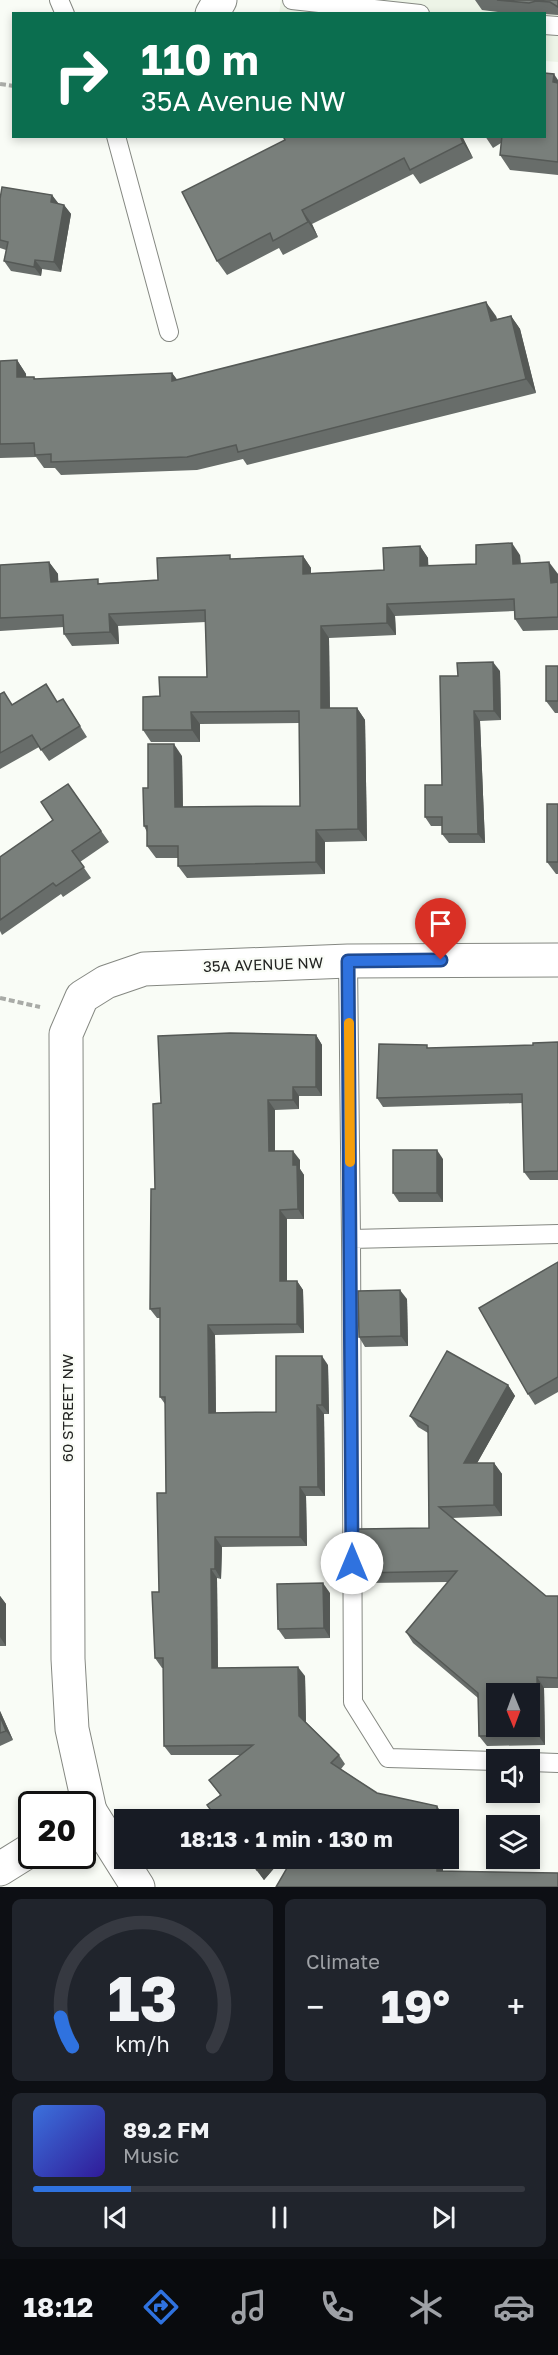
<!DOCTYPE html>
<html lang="en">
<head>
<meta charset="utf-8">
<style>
  :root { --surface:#171b24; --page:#20242c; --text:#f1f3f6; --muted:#9ea1a6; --line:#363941; --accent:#2f72df }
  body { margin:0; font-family:"Golos Text",sans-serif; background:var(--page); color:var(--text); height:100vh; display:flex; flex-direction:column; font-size:22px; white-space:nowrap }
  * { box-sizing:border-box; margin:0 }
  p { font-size:20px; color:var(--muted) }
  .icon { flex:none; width:33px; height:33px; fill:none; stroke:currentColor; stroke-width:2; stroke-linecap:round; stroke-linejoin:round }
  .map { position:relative; height:1887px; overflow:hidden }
  .sheet { display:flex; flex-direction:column; gap:12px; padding:12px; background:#0d0f14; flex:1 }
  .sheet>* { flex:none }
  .guide { position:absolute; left:12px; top:12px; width:534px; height:126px; border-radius:0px; box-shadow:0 3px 9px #0003; background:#0b6e4f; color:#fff; overflow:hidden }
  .needle { width:39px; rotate:179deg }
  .tools { position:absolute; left:486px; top:1683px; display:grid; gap:12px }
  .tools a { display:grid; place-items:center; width:54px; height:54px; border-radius:0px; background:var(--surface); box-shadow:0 3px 9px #0003; font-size:30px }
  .speed { position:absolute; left:18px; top:1791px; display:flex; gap:12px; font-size:30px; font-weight:700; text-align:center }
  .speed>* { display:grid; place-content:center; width:78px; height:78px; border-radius:50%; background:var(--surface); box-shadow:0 3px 9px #0003; line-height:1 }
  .speed .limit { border:3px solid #111; border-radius:9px; background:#fff; color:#111 }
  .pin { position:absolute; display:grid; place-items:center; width:51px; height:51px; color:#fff; margin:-62px -26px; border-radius:50% 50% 50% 0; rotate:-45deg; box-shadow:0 0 6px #0007 }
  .pin .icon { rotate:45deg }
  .me { position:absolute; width:66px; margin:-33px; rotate:0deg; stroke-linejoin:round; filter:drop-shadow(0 0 4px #0008) }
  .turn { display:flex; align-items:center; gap:21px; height:126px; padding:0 30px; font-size:27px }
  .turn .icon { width:78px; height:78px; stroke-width:2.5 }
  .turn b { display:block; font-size:42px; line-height:51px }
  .big { font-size:45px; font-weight:700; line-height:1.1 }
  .sheet .widget { flex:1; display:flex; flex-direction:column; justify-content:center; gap:9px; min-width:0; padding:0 21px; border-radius:9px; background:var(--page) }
  .sheet .dial { align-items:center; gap:0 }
  .dial svg { height:156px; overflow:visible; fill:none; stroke:var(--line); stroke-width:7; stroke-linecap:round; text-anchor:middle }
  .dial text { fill:var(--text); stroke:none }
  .song { display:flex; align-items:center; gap:18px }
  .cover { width:72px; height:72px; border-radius:9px; background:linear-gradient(135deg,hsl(220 70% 55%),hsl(250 70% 35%)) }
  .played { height:6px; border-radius:3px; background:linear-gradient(90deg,var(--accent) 20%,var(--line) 20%) }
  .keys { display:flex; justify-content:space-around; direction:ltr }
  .heat { display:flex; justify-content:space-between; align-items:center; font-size:33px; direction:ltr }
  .sheet .tiles { flex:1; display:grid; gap:12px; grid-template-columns:1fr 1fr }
  .widget:last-child { grid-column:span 2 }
  .trip { position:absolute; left:114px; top:1809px; width:345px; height:60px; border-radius:0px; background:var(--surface); box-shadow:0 3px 9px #0003; font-weight:700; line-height:60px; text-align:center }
  .tab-bar { display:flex; height:96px; justify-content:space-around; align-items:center; background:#090b0e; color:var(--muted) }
  .tab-bar .icon { width:42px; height:42px }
  .tab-bar .selected { color:var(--accent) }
  .tab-bar b { font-size:27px; color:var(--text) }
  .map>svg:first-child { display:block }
</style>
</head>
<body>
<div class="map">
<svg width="558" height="1887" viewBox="0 0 558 1887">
  <rect width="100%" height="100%" fill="#f9fcf6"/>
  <path fill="#edf4e7" d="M281,0H558V62L545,61L544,14H279Z"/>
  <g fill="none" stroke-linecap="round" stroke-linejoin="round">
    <g stroke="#858882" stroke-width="20">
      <g id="lane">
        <path d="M59,0L65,14"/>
        <path d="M292,0L420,14"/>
        <path d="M544,25L558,26"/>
        <path d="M116,136L169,332"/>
        <path d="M348,961L351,1239"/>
        <path d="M496,1761L388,1758L353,1702L351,1239L558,1234"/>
        <path d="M530,1762L558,1763"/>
      </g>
    </g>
    <g stroke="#858882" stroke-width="35">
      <g id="street">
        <path d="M212,14L220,0"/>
        <path d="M90,1811L138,1887"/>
        <path d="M82,1816L90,1811L72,1729L68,1659L66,1034L82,997L106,982L144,969L348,961L558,960"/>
        <path d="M0,1869L32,1849"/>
      </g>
    </g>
    <g stroke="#a9aba7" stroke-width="4" stroke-dasharray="6 3" stroke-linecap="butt">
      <path d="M0,84L14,86"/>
      <path d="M0,998L40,1007"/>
    </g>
    <use href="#lane" stroke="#fff" stroke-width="18"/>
    <use href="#street" stroke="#fff" stroke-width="33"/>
  </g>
  <g fill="#686d6a">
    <path d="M475,0H558V15L544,14H515L482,10Z"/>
    <path d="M558,80V175L510,170L500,155L501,143L493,148L485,136H544Z"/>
    <path d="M462,136L473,158L420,184L413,174L312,224L318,237L283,255L279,248L227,275L217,261L182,192Z"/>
    <path d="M52,195L58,204L64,205L71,214L61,272L42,269L41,276L11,271L4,261L6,250L0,248V199Z"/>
    <path d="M496,316L497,319L511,316L520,329L536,393L247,465L243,459L197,470L61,475L55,468H44L36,457L0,458V361L17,360L26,374V377H34L36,379L172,373L177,380Z"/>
    <path d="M420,546L428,558V566L476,564L520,555L521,563L558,574V630L523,631L515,619L514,611L395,616L396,635L329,638L330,708H357L365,720L367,841L325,842V874L187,878L178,866V858H156L147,846V832L144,826L148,788L182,756L183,807L300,806V723L200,724V742H151L143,730L160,696L207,677L206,622L118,626L119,644L72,646L64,634V627L0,631V565L49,562L58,574V581L101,583L158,580L233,559L303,556L311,568V573L384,570Z"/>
    <path d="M558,666V713H555L546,701Z"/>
    <path d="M500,671L501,720L480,721L485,843H449L442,834V826H431L425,817L442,785L458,676Z"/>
    <path d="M0,694L13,705L58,702L70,710L87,737L49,761L39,747L0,769Z"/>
    <path d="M68,784L109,842L80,862L91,878L63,897L61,894L2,935L0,931V857L53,820Z"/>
    <path d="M558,804V874H556L547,862Z"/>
    <path d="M316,1035L322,1045V1096H299V1109L275,1110V1151L300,1160V1169L304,1175V1219H287V1281H297L303,1290L304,1333L215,1335L216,1413L276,1412L328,1365L329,1414H324L325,1496H306L307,1546L222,1547L221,1579L217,1578L218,1668L305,1676L306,1722L339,1755L345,1764L341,1769L377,1793L443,1815V1820H217L207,1805L220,1795L209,1780L241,1755H171L164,1746L163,1668H162L155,1658L159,1592L166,1493L165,1404L160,1397V1318H157L150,1309L155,1189L161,1103Z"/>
    <path d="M558,1042V1180H530L524,1172L523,1103L383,1107L377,1098L429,1048L533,1045Z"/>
    <path d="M443,1159V1202H399L393,1193Z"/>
    <path d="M558,1262V1392L535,1405L528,1394Z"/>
    <path d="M407,1299L408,1346L365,1347L359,1337Z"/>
    <path d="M508,1385L515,1396L477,1463H494L502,1474V1516L452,1518L546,1596H558V1688H544L545,1745L487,1746L479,1736L478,1698L413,1643L406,1632L448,1582L366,1583L358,1573L429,1528L428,1433L418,1427L410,1416Z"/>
    <path d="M330,1593V1638L285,1639L278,1629Z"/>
    <path d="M0,1596L6,1604V1646H0Z"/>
    <path d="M0,1711L13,1740L0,1746Z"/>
    <path d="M247,1858H443V1871L558,1887L290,1864L282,1859L264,1880Z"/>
  </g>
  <g fill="#555956">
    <path d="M554,74L558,80V89L553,82Z"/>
    <path d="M460,136H462L473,158L463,143Z"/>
    <path d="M52,195L59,204L51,202Z"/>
    <path d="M64,205L71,214L61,272L54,262Z"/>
    <path d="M302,210L312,224L318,237L308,222Z"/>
    <path d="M35,260L42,269L41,276L34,267Z"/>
    <path d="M486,302L496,316L500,334L491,321Z"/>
    <path d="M511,316L520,329L536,393L526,379Z"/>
    <path d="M17,360L26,374L27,391L17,377Z"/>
    <path d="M172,373L182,386L172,381Z"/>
    <path d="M512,543L520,555L521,576L513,564Z"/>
    <path d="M420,546L428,558L429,578L420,566Z"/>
    <path d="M303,556L311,568V586L303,574Z"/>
    <path d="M49,562L58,574L59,594L51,582Z"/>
    <path d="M549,562L558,574V593L551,583Z"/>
    <path d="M387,604L395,616L396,635L387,623Z"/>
    <path d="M109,614L118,626L119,644L110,632Z"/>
    <path d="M321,626L329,638L330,720L321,708Z"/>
    <path d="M493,662L500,671L501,720L494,711Z"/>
    <path d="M357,708L365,720L367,841L358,829Z"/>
    <path d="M474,711L480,721L485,843L478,834Z"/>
    <path d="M191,712L200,724V742L192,730Z"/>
    <path d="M174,744L182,756L183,819L175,807Z"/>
    <path d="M316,830L325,842V874L316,862Z"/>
    <path d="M316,1035L322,1045V1096L316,1087Z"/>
    <path d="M293,1087L299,1096V1109L293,1100Z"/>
    <path d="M268,1100L275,1110V1160L269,1151Z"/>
    <path d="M437,1150L443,1159V1202L437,1193Z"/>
    <path d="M293,1151L300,1160V1169L304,1175V1219L298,1209L293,1165Z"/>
    <path d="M280,1210L287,1219V1291L280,1281Z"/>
    <path d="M297,1281L303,1290L304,1333L297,1324Z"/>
    <path d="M400,1290L407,1299L408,1346L401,1336Z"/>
    <path d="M208,1325L215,1335L216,1422L209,1413Z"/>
    <path d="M322,1356L328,1365L329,1414L322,1405Z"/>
    <path d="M508,1385L515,1396L471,1474L464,1463Z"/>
    <path d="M317,1405L324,1414L325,1496L318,1487Z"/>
    <path d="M494,1463L502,1474V1516L494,1505Z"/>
    <path d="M300,1487L306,1496L307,1546L300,1537Z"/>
    <path d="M215,1537L222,1547L221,1579L215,1569Z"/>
    <path d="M211,1569L217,1578L218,1678L212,1668Z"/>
    <path d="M323,1583L330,1593V1638L324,1628Z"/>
    <path d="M0,1596L6,1604V1646L0,1637Z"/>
    <path d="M298,1667L305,1676L306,1725L299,1716Z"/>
    <path d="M537,1677L544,1688L545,1745L538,1735Z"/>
    <path d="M0,1711L13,1740L6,1731L0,1716Z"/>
    <path d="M437,1806L443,1815V1820H437Z"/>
    <path d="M268,1858L282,1859L264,1880L257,1870Z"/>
    <path d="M437,1858H443V1880L437,1871Z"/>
  </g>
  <g fill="#797f7b" stroke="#555956" stroke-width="1.5" fill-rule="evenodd">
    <path d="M497,0H558V7L550,2L536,1L529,3Z"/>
    <path d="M544,73L554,74L553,82L558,83V162L500,155L502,136H544Z"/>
    <path d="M283,136H460L463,143L410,170L404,158L302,210L308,222L273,241L270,233L217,261L182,192L285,140Z"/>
    <path d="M2,187L52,195L51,202L64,205L54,262L35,260L34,267L4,261L8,242L0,240V199Z"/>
    <path d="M486,302L491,321L511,316L526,379L238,452L236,445L187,457L51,462V454L35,455L34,443L0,444V361L17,360V377H34V379L172,373V381Z"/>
    <path d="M512,543L513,564L549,562L551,583L558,582V617L515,619L514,599L387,604V623L321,626V708H357L358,829L316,830V862L178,866V846H147V826H144L143,788H148V744H174L175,807L300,806L299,711L191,712L192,730H143V697L160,696L159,677H207L205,610L109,614L110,632L64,634L63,615L0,618V565L49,562L51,582L98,579V584L158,580L157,558L230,555V559L303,556V574L384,570L383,548L420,546V566L476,564V545Z"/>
    <path d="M493,662L494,711H474L478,834H442V817H425V785H442L440,676H458L457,663Z"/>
    <rect x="546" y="666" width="12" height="35"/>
    <path d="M46,684L57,702L63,699L80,726L41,750L32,735L0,753V694L4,692L12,705Z"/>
    <path d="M68,784L101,831L72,851L84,867L56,886L53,883L0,920V857L53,820L41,802Z"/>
    <rect x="547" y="804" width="11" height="58"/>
    <path d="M230,1033L316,1035V1087H293V1100H268L269,1151H293V1165H297L298,1209L280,1210V1281H297V1324L208,1325L209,1413L276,1412V1356H322V1405H317L318,1487H300V1537H215V1569H211L212,1668L298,1667L299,1716L339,1755L331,1763L377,1793L437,1806V1820H218L207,1805L221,1795L209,1780L253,1745L164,1746L163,1658H155L152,1592H159L157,1493H166L165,1397H160V1308L150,1309L151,1189H155L153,1104L161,1103L158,1036Z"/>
    <path d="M558,1042V1171L524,1172L522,1094L377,1098L379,1044L427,1045V1048L533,1045V1043Z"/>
    <rect x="393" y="1150" width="44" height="43"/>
    <path d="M558,1262V1377L528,1394L479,1308Z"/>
    <path d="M400,1290L401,1336L359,1337L358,1291Z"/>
    <path d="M447,1351L508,1385L464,1463H494V1505L439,1507L546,1596H558V1678L537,1677L538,1735L479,1736L478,1693L406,1632L457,1571L358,1573V1529L429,1528L428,1426L410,1416ZM496,1694H530V1726H496Z"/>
    <path d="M323,1583L324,1628L278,1629L277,1584Z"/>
    <path d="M0,1716L6,1731L0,1733Z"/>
    <path d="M248,1858H268L257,1870Z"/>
    <path d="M288,1858H437V1871L558,1873V1887H276L291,1861Z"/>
  </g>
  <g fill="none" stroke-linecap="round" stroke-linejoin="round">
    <g stroke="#1f4a91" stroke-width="15">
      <path id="route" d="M352,1563L348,961L441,960"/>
    </g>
    <use href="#route" stroke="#2f72df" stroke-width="10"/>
    <path stroke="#f59e0b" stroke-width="10" d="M349,1023L350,1162"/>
  </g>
  <g text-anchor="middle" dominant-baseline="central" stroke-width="4.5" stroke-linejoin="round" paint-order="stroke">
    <g font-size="15" fill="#232422" stroke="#f9fcf6">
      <text transform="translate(263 964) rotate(-2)">35A AVENUE NW</text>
      <text transform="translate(67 1408) rotate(-90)">60 STREET NW</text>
    </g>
  </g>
</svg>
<div class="tools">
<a><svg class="needle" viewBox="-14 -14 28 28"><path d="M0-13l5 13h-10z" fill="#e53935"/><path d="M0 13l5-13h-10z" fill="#9ea1a6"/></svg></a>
<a><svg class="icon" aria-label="sound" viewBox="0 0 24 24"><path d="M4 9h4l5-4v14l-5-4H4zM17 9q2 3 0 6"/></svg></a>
<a><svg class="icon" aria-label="layers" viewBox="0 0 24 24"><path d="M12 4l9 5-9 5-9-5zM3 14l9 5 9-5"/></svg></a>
</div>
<div class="speed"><div class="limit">20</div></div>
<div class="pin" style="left:441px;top:960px;background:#d93025"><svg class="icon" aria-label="arrive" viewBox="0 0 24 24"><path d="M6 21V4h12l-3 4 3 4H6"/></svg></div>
<svg class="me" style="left:352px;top:1563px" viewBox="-20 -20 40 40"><circle r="19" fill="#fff"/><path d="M0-13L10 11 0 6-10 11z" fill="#2f72df"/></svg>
<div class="trip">18:13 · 1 min · 130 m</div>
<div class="guide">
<div class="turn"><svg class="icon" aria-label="right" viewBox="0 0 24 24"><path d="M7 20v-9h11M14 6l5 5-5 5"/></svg><div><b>110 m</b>35A Avenue NW</div></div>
</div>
</div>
<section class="sheet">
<div class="tiles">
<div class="widget dial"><svg viewBox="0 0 100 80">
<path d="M14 69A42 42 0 1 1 86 69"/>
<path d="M14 69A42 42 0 0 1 8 54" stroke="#2f72df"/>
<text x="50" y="56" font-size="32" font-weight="700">13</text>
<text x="50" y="72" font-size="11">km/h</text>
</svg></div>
<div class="widget"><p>Climate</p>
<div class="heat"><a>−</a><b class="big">19°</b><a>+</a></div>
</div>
<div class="widget">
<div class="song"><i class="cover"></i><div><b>89.2 FM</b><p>Music</p></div></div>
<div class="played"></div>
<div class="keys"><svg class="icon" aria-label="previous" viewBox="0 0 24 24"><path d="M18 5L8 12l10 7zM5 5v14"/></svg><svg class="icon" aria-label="pause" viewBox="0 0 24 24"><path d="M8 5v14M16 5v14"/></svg><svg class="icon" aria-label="next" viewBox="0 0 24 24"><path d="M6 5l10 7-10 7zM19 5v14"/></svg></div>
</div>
</div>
</section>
<nav class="tab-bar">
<b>18:12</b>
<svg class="icon selected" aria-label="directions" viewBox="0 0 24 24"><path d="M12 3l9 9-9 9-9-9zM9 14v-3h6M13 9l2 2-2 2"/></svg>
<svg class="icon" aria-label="music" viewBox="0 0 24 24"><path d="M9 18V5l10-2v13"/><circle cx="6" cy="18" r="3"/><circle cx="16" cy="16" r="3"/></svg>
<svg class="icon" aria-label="phone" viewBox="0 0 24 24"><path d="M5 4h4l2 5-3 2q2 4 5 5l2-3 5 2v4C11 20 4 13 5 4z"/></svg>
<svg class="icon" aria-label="climate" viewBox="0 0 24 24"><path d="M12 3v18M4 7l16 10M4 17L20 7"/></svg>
<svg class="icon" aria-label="car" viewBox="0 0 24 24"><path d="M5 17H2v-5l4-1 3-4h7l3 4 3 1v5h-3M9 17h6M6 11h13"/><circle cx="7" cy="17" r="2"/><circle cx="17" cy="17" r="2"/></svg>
</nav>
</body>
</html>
